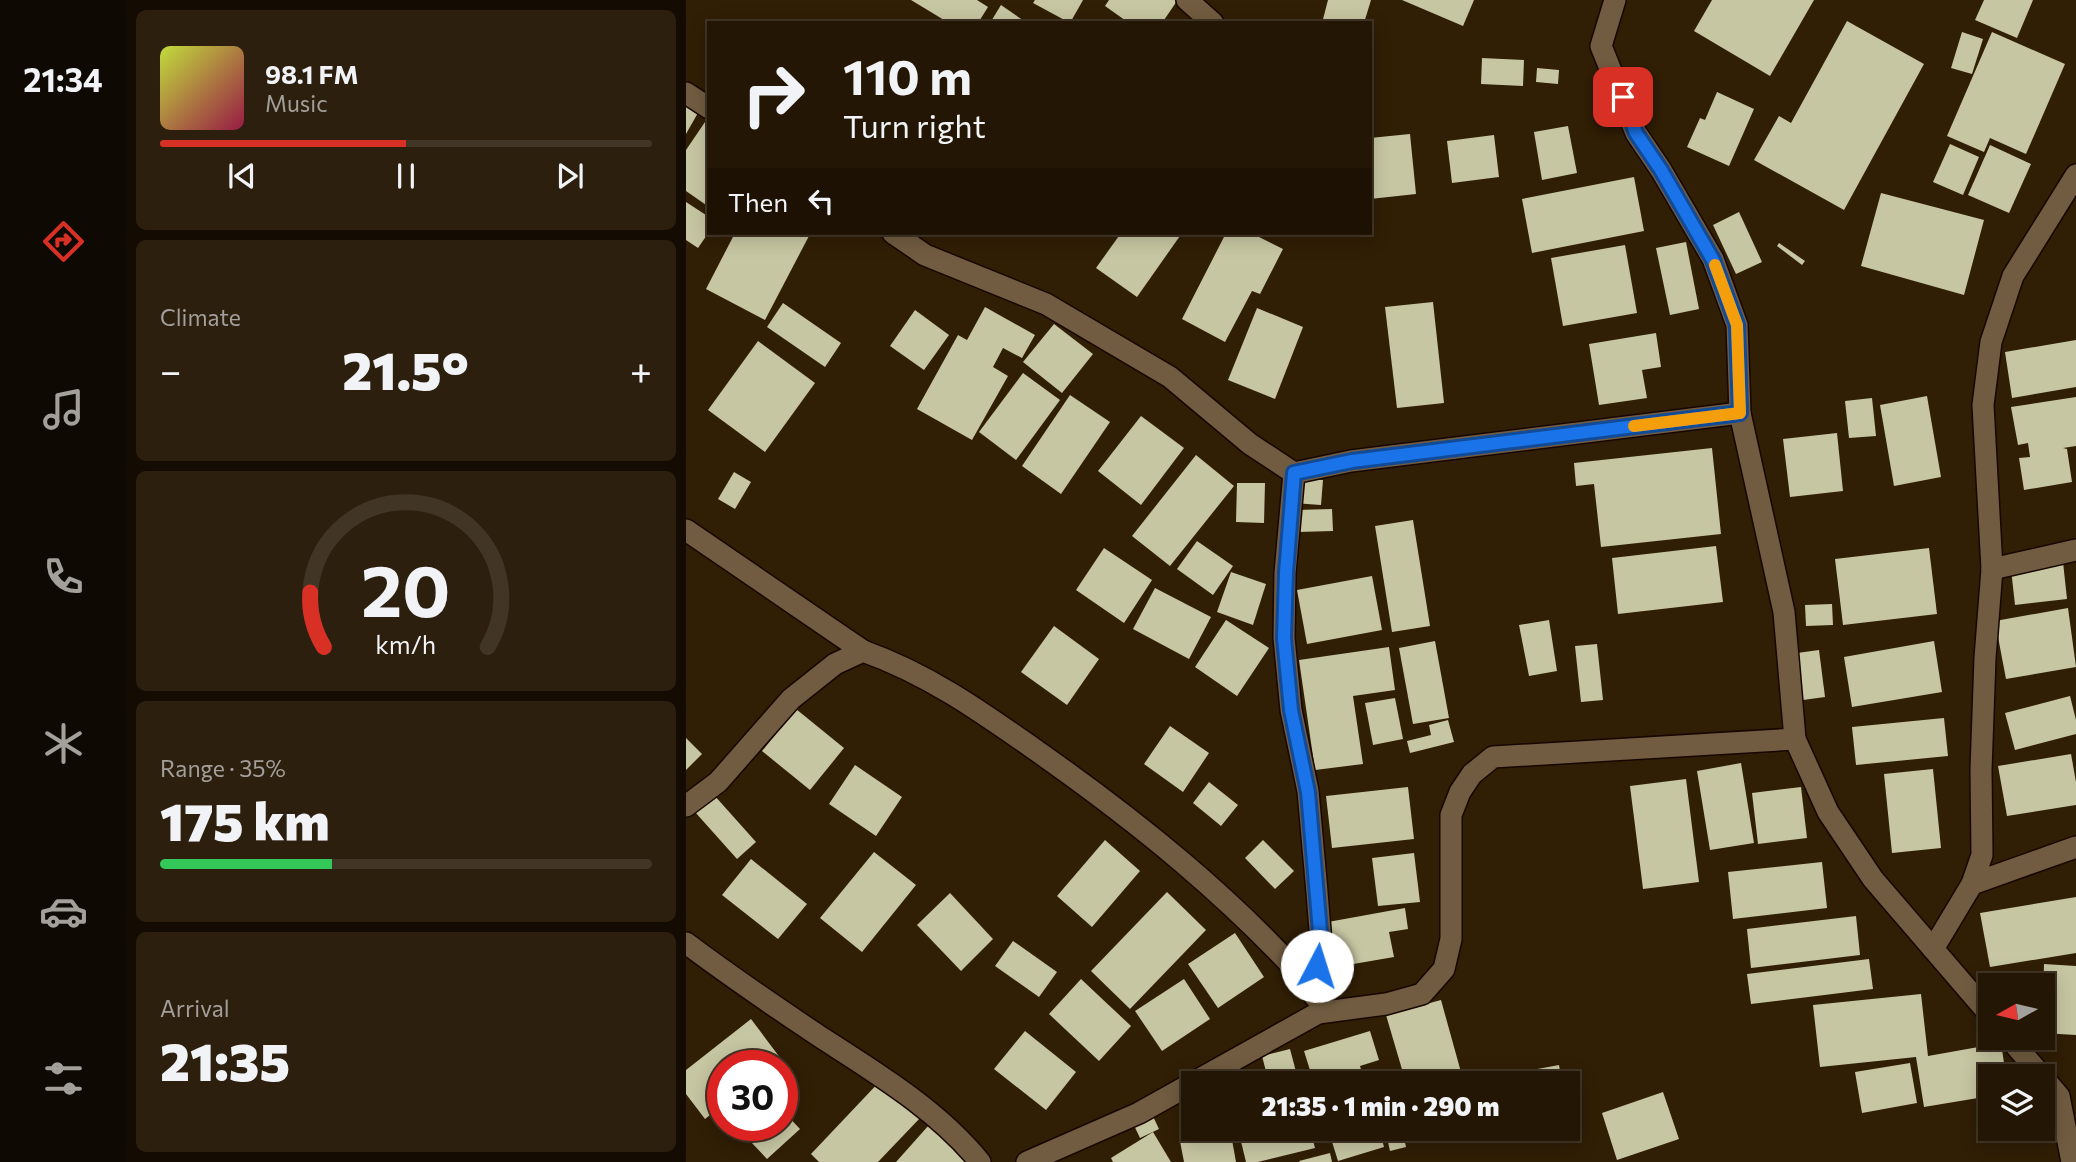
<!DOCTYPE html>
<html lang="en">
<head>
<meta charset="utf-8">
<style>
  :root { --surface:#241604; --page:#2c1f0e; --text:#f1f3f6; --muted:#a39f9a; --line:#413526; --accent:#d93025 }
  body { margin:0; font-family:Commissioner,sans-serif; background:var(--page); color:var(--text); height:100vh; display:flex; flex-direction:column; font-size:26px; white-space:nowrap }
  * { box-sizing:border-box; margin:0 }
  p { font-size:23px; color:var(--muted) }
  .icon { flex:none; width:38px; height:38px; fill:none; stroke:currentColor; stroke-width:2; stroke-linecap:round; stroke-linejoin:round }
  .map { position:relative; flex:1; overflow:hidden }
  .sheet { display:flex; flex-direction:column; gap:10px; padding:10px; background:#140c02; width:560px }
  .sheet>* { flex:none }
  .hud { position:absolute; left:21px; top:21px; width:665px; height:214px; border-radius:0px; box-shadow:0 4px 18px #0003,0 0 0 2px var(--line); background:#241604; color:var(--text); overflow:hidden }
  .needle { width:46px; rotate:262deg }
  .buttons { position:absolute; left:1292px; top:973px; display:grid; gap:14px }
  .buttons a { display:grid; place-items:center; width:77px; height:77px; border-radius:0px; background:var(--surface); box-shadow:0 4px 18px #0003,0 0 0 2px var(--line); font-size:35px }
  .speed { position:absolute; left:21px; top:1050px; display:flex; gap:14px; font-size:35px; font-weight:700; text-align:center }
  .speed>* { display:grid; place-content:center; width:91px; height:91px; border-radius:50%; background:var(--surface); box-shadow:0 4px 18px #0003,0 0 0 2px var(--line); line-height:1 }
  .speed .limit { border:10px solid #d22; background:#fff; color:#111 }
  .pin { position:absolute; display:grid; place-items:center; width:60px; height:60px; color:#fff; margin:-30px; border-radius:14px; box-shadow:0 4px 10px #0006 }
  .me { position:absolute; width:77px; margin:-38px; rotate:5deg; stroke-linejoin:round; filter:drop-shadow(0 0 5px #0008) }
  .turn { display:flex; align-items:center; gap:24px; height:147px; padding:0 21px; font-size:32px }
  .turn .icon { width:91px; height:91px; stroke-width:2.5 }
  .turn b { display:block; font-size:49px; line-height:60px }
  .then { display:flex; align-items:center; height:66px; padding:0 21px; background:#0003; gap:14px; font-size:26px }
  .big { font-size:52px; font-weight:800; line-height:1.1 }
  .sheet .widget { flex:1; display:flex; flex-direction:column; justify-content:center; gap:10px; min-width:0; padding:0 24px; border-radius:10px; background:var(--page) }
  .sheet .dial { align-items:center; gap:0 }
  .dial svg { height:182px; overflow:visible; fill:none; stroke:var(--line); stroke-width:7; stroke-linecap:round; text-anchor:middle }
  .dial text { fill:var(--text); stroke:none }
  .song { display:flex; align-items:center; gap:21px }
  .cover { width:84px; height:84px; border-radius:10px; background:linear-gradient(135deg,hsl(70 70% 55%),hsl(340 70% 35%)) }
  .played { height:7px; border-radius:4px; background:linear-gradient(90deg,var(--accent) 50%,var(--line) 50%) }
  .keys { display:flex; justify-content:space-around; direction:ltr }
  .heat { display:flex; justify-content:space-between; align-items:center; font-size:38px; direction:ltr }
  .charge { height:10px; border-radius:5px; background:linear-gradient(90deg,#34c759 35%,var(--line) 0) }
  .trip { position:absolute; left:495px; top:1071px; width:399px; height:70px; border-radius:0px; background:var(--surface); box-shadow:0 4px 18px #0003,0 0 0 2px var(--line); font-weight:800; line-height:70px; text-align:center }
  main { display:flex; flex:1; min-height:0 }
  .menu { display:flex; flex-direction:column; width:126px; justify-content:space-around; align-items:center; background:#0e0902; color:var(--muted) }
  .menu .icon { width:49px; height:49px }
  .menu .current { color:var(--accent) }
  .menu b { font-size:32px; color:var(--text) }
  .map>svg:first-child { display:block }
</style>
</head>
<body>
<main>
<nav class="menu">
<b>21:34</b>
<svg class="icon current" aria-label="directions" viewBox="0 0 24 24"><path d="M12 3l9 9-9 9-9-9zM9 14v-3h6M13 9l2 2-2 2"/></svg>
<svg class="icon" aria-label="music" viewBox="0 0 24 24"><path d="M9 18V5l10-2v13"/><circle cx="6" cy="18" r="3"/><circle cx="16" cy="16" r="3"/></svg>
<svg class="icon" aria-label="phone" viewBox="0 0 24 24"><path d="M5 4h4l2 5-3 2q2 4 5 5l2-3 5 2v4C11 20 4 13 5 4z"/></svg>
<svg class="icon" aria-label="climate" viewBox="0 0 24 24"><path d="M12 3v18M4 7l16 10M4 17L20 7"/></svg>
<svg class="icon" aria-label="car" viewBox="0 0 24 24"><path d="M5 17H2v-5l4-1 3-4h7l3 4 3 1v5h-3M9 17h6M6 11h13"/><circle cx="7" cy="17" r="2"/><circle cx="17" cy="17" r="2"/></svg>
<svg class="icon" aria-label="filters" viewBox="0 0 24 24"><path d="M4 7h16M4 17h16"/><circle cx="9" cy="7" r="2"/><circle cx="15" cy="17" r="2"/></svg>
</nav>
<section class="sheet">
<div class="widget">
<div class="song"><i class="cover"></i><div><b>98.1 FM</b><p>Music</p></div></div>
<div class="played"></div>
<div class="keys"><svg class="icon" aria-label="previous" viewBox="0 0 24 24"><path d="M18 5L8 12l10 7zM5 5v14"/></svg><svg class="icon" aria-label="pause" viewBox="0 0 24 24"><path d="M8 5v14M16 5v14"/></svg><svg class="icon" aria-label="next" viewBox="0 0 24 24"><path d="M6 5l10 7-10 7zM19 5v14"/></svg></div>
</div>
<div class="widget"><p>Climate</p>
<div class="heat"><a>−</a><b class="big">21.5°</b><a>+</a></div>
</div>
<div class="widget dial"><svg viewBox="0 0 100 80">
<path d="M14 69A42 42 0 1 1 86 69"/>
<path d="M14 69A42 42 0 0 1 8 45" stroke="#d93025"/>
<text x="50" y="56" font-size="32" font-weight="700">20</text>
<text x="50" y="72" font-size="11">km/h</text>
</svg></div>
<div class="widget"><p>Range · 35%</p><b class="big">175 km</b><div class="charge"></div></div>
<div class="widget"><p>Arrival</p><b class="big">21:35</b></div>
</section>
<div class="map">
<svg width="1390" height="1162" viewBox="0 0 1390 1162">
  <rect width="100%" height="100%" fill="#301e05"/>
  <g fill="#c7c6a2">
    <path d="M225,0H291L302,7L292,23H263Z"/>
    <path d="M349,0H397L384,23L347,3Z"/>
    <path d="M423,0H489L491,1L476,23H443L419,6Z"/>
    <path d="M642,0H685L678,23H636Z"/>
    <path d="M716,0H788L777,26Z"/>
    <path d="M1026,0H1128L1084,76L1008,31Z"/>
    <path d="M1298,0H1347L1331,38L1289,20Z"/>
    <path d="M315,5L341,23H304Z"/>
    <path d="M1161,21L1238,64L1158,210L1068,160L1093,116L1105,123Z"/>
    <path d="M1276,32L1297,39L1286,74L1265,68Z"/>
    <path d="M1306,32L1379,64L1340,154L1304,138L1298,152L1261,136Z"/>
    <path d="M796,58L838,60L837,86L795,84Z"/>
    <path d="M851,68L873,70L872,84L850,82Z"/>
    <path d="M1031,92L1068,109L1043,166L1001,147L1014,118L1019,120Z"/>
    <path d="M0,104L13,111L0,134Z"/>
    <path d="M19,122L23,125V207L0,191V150Z"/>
    <path d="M882,126L891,173L856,180L848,132Z"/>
    <path d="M724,134L730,194L684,199V138Z"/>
    <path d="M808,135L813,177L766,183L761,141Z"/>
    <path d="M1264,144L1293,157L1277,195L1247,182Z"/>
    <path d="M1304,145L1345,164L1323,213L1282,195Z"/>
    <path d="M948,177L958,231L846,253L836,199Z"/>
    <path d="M1195,193L1298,220L1278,295L1175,266Z"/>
    <path d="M0,202L23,217V232L12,248L0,240Z"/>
    <path d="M1053,212L1076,262L1050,274L1027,225Z"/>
    <path d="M49,233L124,234L79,320L20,289Z"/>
    <path d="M435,233H496L451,297L410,268Z"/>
    <path d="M540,233H565L597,249L574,294L566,291L539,342L496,319Z"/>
    <path d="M1000,242L1013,309L984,315L970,248Z"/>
    <path d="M1093,243L1119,261L1116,265L1091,246Z"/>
    <path d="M939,245L951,313L877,326L865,258Z"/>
    <path d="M747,302L758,403L711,408L699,307Z"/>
    <path d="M97,303L155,343L139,367L81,327Z"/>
    <path d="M299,307L349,335L336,358L317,348L307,367L322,376L286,440L231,409L272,335L281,340Z"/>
    <path d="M571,308L617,327L589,399L542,380Z"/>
    <path d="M229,310L263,335L238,370L204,346Z"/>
    <path d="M368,324L407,354L376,393L337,362Z"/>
    <path d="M970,333L975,367L956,370L961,398L913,405L903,344Z"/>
    <path d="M1390,340V387L1326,398L1319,352Z"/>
    <path d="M72,341L129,383L79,452L22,410Z"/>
    <path d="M337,373L374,400L330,460L293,432Z"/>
    <path d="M384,395L424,422L375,494L336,466Z"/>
    <path d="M1241,396L1255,477L1208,486L1194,405Z"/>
    <path d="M1390,397V446L1377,448L1381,449L1386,482L1338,490L1333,458L1344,457L1342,443L1332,445L1325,407Z"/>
    <path d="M1186,398L1190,436L1163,438L1159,401Z"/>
    <path d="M455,416L498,448L455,505L412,471Z"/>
    <path d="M1151,433L1157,491L1104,497L1097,439Z"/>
    <path d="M1026,448L1035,534L915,547L908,484L890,486L888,463Z"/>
    <path d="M510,455L548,486L484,566L446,536Z"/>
    <path d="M48,472L65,482L49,509L32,499Z"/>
    <path d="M609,478L637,480L635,505L607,503Z"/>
    <path d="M551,483H579L578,523L550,522Z"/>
    <path d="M646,509L647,531L612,532L610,510Z"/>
    <path d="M727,520L744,626L706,632L689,526Z"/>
    <path d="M511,541L547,566L527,595L491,569Z"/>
    <path d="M1030,546L1037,602L932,614L926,558Z"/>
    <path d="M418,548L466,580L438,623L390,590Z"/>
    <path d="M1243,548L1251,614L1157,625L1149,559Z"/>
    <path d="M1377,562L1381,599L1329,605L1325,569Z"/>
    <path d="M545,572L580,584L567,625L531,612Z"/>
    <path d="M686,576L696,630L621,644L611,590Z"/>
    <path d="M469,588L525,617L503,659L447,629Z"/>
    <path d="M1146,604L1147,625L1120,626L1119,605Z"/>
    <path d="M1382,608L1390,667L1320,679L1309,621Z"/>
    <path d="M540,620L583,648L551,696L509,667Z"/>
    <path d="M863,620L871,671L843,676L833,625Z"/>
    <path d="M368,626L413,659L381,705L335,672Z"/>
    <path d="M749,641L763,718L727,724L713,648Z"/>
    <path d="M1248,641L1256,692L1166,707L1158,657Z"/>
    <path d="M911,644L917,700L895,702L889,646Z"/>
    <path d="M703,647L709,690L667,696L677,764L629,770L613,660Z"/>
    <path d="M1133,650L1139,697L1117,700L1111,653Z"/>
    <path d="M1384,696L1390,720V734L1329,750L1319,713Z"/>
    <path d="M709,698L717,739L687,745L679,703Z"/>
    <path d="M110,709L158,748L124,790L76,751Z"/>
    <path d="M1258,718L1262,756L1170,765L1166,727Z"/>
    <path d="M762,720L768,742L724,753L721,741L745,735L743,725Z"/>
    <path d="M484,726L523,753L497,792L458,764Z"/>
    <path d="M0,738L16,754L0,770Z"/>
    <path d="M1385,754L1390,782V805L1321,816L1312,766Z"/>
    <path d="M1055,763L1068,843L1024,850L1011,771Z"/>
    <path d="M169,765L216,797L190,836L143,804Z"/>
    <path d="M1247,769L1255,848L1206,853L1198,774Z"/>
    <path d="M1000,779L1013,882L957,889L944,786Z"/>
    <path d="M523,782L552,805L535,826L507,803Z"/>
    <path d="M722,787L728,839L646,848L640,796Z"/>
    <path d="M1115,787L1121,838L1072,844L1066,793Z"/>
    <path d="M28,795L70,842L51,859L9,812Z"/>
    <path d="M419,840L454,871L406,927L371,896Z"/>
    <path d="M577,840L608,871L589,889L559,858Z"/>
    <path d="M188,852L230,885L176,952L134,918Z"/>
    <path d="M728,853L734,902L692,906L686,858Z"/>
    <path d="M65,859L121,904L92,939L36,895Z"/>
    <path d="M1136,862L1141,908L1047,919L1042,872Z"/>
    <path d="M481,892L520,930L444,1009L405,971Z"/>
    <path d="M264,893L307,939L275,971L231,925Z"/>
    <path d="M1390,897V953L1304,967L1294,913Z"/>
    <path d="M719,908L722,929L703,932L708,957L650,967L642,922Z"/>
    <path d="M1170,916L1174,955L1065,968L1061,929Z"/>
    <path d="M549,933L578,977L532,1008L502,964Z"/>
    <path d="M327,941L371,972L353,997L309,966Z"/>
    <path d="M1183,959L1187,989L1065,1004L1061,974Z"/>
    <path d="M1358,964L1390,966V1035L1356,1033Z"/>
    <path d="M395,979L445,1026L413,1061L363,1014Z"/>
    <path d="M498,979L524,1019L476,1051L449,1011Z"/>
    <path d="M1235,994L1242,1056L1315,1043L1320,1076H1304V1096L1238,1107L1230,1057L1134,1067L1127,1005Z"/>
    <path d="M755,1000L778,1083H720L700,1015Z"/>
    <path d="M65,1019L95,1059L86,1066H37V1105L19,1119L0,1094V1070Z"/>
    <path d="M339,1031L390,1072L360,1110L308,1069Z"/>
    <path d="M684,1031L693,1060L674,1066L679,1083H628L618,1051Z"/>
    <path d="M604,1049L613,1083H583L576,1056Z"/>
    <path d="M1224,1063L1231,1103L1176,1113L1169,1072Z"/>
    <path d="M873,1065L876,1083H837L835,1072Z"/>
    <path d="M701,1071L704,1083H687L685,1075Z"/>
    <path d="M196,1079L235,1117L192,1162H133L125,1154Z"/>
    <path d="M977,1092L993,1139L931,1160L916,1113Z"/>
    <path d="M96,1110L114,1129L81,1159L49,1125H96Z"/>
    <path d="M464,1110L473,1129L454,1138L445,1119Z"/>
    <path d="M243,1125L283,1162H210Z"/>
    <path d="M529,1129H544L550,1162H498L493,1136Z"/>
    <path d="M552,1129H624L629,1148L572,1162H560Z"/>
    <path d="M642,1129H693L698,1147L652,1161Z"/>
    <path d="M699,1129H716L720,1147L704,1151Z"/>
    <path d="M467,1132L485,1162H427L425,1158Z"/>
    <path d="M644,1153L646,1162H614L613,1161Z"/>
  </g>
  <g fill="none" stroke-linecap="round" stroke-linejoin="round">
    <g stroke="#180700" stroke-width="24">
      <g id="street">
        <path d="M501,0L527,23"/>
        <path d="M929,0L915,46L950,133L975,170L1027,259L1051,325L1054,413L1098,612L1109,739L1142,812L1187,879L1304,1015"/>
        <path d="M0,93L23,108"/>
        <path d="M207,233L239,255L360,304L484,377L564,444L608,473L665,461L1054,413"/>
        <path d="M608,473L599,573L598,638L605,710L622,791L631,892L635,943L627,989L629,997"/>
        <path d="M0,530L177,651"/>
        <path d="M1306,569L1390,550"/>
        <path d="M0,806L32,782L105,699L149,664L177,651C242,674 294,711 351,751C452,822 545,897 627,989"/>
        <path d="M1286,884L1296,855L1295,770L1299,658L1306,569L1297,405L1305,342L1327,276L1390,175"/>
        <path d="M0,943C44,976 88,1006 133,1036C190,1073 251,1109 294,1162"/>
        <path d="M1247,949L1286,884L1390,847"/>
        <path d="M1323,1038L1373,1096L1386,1162"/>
        <path d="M341,1162L453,1113L632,1013L700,1004L736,994L758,969L765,939V815L774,792L786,774L807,757L1109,739"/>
      </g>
    </g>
    <use href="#street" stroke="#715c41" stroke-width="21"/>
  </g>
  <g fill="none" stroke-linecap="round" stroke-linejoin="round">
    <g stroke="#114b97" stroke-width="18">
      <path id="route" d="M631,966L635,943L622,792L605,710L598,638L600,573L608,473L666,461L1054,413L1051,325L1027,260L975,170L950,133L937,97"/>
    </g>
    <use href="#route" stroke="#1a73e8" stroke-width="12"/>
    <path stroke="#f59e0b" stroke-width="12" d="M948,426L1054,413L1051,325L1029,265"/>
  </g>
</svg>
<div class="buttons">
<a><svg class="needle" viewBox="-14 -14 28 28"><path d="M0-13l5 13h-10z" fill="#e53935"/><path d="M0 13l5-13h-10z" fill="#a39f9a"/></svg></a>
<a><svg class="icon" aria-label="layers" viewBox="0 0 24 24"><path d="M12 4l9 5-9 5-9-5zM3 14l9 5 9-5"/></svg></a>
</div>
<div class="speed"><div class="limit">30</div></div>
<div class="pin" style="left:937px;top:97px;background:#d93025"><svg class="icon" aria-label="arrive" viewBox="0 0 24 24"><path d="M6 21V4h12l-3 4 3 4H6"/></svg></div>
<svg class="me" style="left:631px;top:966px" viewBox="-20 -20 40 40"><circle r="19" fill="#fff"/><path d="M0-13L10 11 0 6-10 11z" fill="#1a73e8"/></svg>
<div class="trip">21:35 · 1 min · 290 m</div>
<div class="hud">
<div class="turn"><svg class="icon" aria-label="right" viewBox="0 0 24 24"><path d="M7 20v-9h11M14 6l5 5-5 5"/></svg><div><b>110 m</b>Turn right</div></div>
<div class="then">Then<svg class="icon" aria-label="left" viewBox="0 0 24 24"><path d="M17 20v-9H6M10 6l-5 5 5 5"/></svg></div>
</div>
</div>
</main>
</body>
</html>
